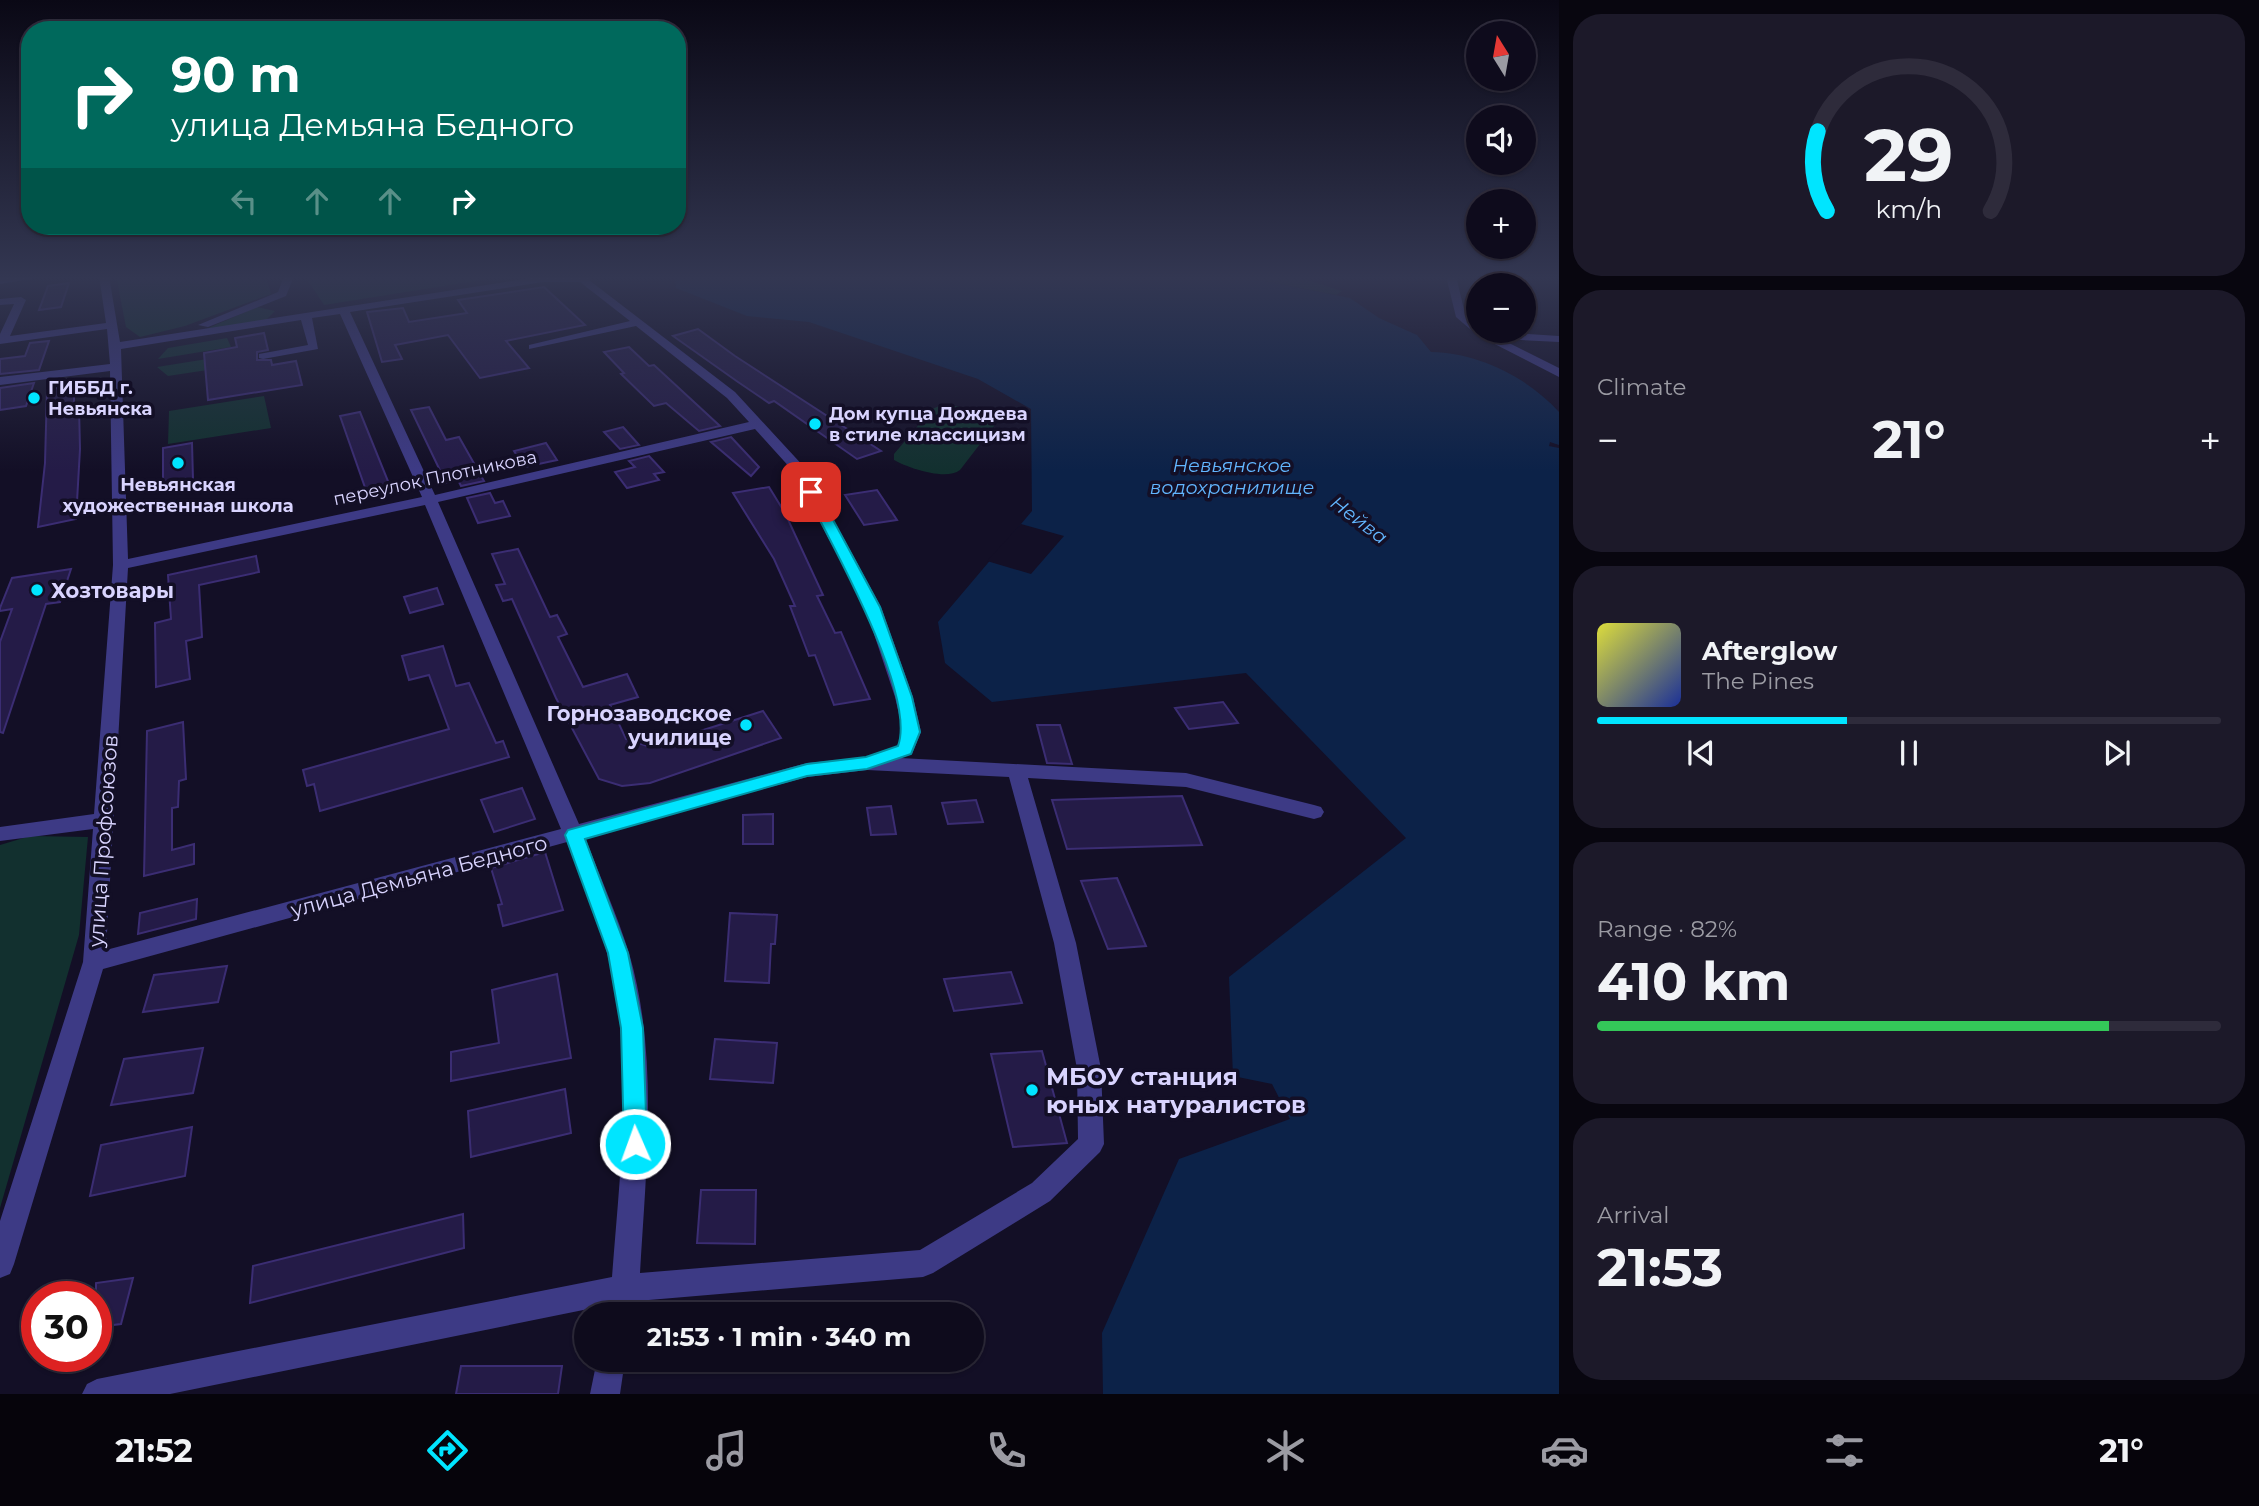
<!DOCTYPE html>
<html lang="en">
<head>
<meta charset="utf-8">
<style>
  :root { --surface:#0e0b1c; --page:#1c1929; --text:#f1f3f6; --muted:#9b9ba3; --line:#2e2b3b; --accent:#00e5ff }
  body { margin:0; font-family:Montserrat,sans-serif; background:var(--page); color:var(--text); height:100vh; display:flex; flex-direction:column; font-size:26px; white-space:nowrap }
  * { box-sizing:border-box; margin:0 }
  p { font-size:23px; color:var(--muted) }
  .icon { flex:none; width:38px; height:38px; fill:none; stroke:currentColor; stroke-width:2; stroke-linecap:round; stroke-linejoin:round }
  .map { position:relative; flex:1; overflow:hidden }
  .drawer { display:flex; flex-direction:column; gap:14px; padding:14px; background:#08060f; width:700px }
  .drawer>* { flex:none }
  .guide { position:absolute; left:21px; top:21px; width:665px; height:214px; border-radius:28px; box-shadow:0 2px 5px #0004,0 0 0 2px var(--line); background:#00695c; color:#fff; overflow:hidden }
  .needle { width:46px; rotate:349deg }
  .controls { position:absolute; left:1466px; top:21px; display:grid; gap:14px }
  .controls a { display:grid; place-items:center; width:70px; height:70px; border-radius:50%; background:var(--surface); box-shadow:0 2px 5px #0004,0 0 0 2px var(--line); font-size:35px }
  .speed { position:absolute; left:21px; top:1281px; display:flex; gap:14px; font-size:35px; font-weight:700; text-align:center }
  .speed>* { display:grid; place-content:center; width:91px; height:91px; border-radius:50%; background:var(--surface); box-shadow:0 2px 5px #0004,0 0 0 2px var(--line); line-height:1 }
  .speed .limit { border:10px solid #d22; background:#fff; color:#111 }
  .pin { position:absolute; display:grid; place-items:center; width:60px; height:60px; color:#fff; margin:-30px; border-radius:14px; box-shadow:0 4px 10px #0006 }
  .me { position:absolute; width:77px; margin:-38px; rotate:358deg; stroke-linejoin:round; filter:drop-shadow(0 0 5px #0008) }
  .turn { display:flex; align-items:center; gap:24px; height:147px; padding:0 35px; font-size:32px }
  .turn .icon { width:91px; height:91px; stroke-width:2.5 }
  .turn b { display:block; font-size:49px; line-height:60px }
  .lanes { display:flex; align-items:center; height:66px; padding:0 35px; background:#0003; justify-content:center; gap:35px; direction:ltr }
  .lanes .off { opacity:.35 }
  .big { font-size:52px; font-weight:700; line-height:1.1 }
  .drawer .card { flex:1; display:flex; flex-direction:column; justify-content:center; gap:10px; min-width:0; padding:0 24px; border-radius:28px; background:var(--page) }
  .drawer .dial { align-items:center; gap:0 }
  .dial svg { height:182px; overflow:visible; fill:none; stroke:var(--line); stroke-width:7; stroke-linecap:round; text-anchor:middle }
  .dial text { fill:var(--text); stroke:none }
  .song { display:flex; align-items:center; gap:21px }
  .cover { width:84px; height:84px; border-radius:10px; background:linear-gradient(135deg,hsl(60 70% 55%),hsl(230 70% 35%)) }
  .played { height:7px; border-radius:4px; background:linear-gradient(90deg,var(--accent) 40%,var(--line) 40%) }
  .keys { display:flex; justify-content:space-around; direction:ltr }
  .heat { display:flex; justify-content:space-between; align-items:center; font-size:38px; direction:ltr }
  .charge { height:10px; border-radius:5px; background:linear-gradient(90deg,#34c759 82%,var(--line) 0) }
  .trip { position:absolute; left:574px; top:1302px; width:410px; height:70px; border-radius:35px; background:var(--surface); box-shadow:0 2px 5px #0004,0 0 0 2px var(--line); font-weight:700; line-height:70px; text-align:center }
  .tab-bar { display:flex; height:112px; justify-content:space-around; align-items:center; background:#06040b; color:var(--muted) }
  .tab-bar .icon { width:49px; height:49px }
  .tab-bar .on { color:var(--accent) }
  .tab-bar b { font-size:32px; color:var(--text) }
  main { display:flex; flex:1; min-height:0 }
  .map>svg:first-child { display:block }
</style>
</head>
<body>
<main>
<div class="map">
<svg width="1559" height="1394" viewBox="0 0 1559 1394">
  <rect width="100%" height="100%" fill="#130f26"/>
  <g fill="#12302f">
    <path d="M116,276H266L271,294L185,326L140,337L126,327Z"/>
    <path d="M305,276H507L324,305Z"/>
    <path d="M1238,276H1296L1342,291L1336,295Z"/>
    <path d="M257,307L275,311L266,320L206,329Z"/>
    <path d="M227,338L231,347L158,359L168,348Z"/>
    <path d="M232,355L234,366L168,376L157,367Z"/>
    <path d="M264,396L271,428L168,444L169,411Z"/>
    <path d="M944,404L988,412L996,418L997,422L960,470C946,481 908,468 894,460V454L932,409Z"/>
    <path d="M30,836L88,837L79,935L0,1208V845Z"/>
  </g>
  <path fill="#0c2248" d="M675,276H1238L1350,298L1379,318L1417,335L1431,352C1479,353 1527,377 1559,412V445L1550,442L1549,446L1559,448V1394H1103L1102,1333L1179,1159L1290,1119L1272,1084L1233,1076L1229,977L1406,838L1246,673L992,702L945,663L938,622L1032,511L1031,409L978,379L809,322L747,316L676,288Z"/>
  <path fill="#130f26" d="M1021,524L1064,536L1031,574L987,561Z"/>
  <g fill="#241b47" stroke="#3b2d73" stroke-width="2">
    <path d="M69,283L61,307L39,310L48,286Z"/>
    <path d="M544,287L585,325L506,341L529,368L480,378L448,335L395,345L402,359L382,362L367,312L403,308L409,322L467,313L458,300Z"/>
    <path d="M698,329L735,356L881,451L857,459L774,401L769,403L738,382L673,336Z"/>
    <path d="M264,333L268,350L257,352V360H271L272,365L296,361L302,385L208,400L204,353L237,347L235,338Z"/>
    <path d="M49,341L39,370L0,374V359L25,356L30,343Z"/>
    <path d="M629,347L649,366L654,365L720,426L699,431L666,403L654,406L621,374L624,373L604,352Z"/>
    <path d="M34,383L26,406L0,410V388Z"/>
    <path d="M74,385V408L79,407L80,449L76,519L38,527L45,463L47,390Z"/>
    <path d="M429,407L446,440L459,437L484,481L461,486L458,480L446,483L411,410Z"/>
    <path d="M360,412L392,491L368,496L340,416Z"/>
    <path d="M623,427L639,445L620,449L604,432Z"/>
    <path d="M731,437L759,467L751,476L711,442Z"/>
    <path d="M192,443L193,479L163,484V448Z"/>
    <path d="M546,443L557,460L525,467L514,451Z"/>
    <path d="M649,456L664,472L654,474L659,480L627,488L615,472L635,467L629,461Z"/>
    <path d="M769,487L785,513L823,595L817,596L835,633L841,632L870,699L834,705L815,655L809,656L790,606H795L774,559L733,493Z"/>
    <path d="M877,490L897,520L864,525L845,495Z"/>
    <path d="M490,493L495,503L503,501L510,516L478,523L467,498Z"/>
    <path d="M518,549L550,617L557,615L567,634L558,637L583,687L627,674L638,697L610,705L626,739L650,747L763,711L781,738L650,783L622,786L599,779L556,698L512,599L503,601L496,585L505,584L492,554Z"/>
    <path d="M256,556L259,572L199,585L202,637L186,641L190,679L156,687L155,623L171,619L168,575Z"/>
    <path d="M71,569L60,602L46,604L3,733L0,732V642L12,609L0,611V608L12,578Z"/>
    <path d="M437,588L443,604L410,613L404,597Z"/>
    <path d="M443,646L456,686L469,683L496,743L503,741L509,757L320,811L314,784L307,786L303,770L449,729L429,675L409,680L402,656Z"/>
    <path d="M1223,702L1238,723L1189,729L1175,708Z"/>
    <path d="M183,722L186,779L179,781L178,807L172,808V850L194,844V864L144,876L147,731Z"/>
    <path d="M1037,725H1060L1072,764L1047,763Z"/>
    <path d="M522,788L535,819L494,832L481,800Z"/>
    <path d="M1182,796L1202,845L1067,849L1052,800Z"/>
    <path d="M976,800L983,822L948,824L942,803Z"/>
    <path d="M891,806L896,834L871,835L867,808Z"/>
    <path d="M773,814V844H743V815Z"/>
    <path d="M545,852L563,910L503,926L498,905L502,904L491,868Z"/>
    <path d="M1117,878L1146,946L1108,949L1081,881Z"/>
    <path d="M197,899L196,919L138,934L140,913Z"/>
    <path d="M730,913L777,915L775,944H771L769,983L725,981Z"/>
    <path d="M227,966L218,1002L143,1012L154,975Z"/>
    <path d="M1011,972L1022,1003L954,1011L944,979Z"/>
    <path d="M557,974L571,1058L451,1081V1052L499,1043L492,990Z"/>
    <path d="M715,1039L777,1043L773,1083L710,1079Z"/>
    <path d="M203,1048L193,1093L111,1105L124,1059Z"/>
    <path d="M1042,1051L1067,1143L1013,1147L991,1054Z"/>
    <path d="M565,1089L571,1133L471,1157L468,1111Z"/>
    <path d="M192,1127L185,1176L90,1196L101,1145Z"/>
    <path d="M701,1190H756L755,1244L697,1243Z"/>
    <path d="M463,1214L464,1248L250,1303L253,1266Z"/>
    <path d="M133,1278L121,1324L96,1327V1283Z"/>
    <path d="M461,1366H562L558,1394H456Z"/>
  </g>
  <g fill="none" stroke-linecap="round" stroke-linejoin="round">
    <g fill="#3d3a85" fill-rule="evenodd">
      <path d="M17,276H49L0,284V278Z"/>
      <path d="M99,276H109L120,342L543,276H595L589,280L735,392L806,469L881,607L913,697L921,732L912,754L900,758L1186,773L1314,805L1321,807L1324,812L1321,817L1314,819L1186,787L1028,778L1076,943L1101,1069L1104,1144L1100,1152L1050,1201L933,1273L923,1277L637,1301L634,1314H606L608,1305L170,1394H82L87,1384L97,1379L612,1277C620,1172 635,1055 607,953C597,915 580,879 567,842L103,969L14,1264L10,1274L0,1278V1221L83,962L93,829L0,841V827L94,814L113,565L110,371L0,385V377L110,364L107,329L0,344V334L14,304L0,305V299L21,297L26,300L10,336L106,323ZM543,282H580L630,321L529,345V349L636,326L727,398L749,422L435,495L350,312ZM340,314L422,497L128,559L121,349L301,320L308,345L259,354V358L263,359L318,349L312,318ZM755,429L793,471L865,607L895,697L903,732L897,746L869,757L807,763L579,824L438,502ZM425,505L561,829L106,950L128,568ZM867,770L1009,777L1054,943L1077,1069L1078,1139L1032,1183L920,1250L640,1273C646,1168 659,1055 629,953C617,914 599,875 585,837L807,777Z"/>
      <path d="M284,276H294L286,296L208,327L198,325L278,292Z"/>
      <path d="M1446,276H1456L1465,314L1479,325V331L1559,336V342L1501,339L1559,368V377L1477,335L1456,317Z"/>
      <path d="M597,1360H625L620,1394H590Z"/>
    </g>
  </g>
  <linearGradient id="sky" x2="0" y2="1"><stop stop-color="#0a0815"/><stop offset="0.59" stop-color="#333752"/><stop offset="1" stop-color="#333752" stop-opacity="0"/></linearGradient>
  <rect width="1559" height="471" fill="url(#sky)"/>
  <path fill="#00e5ff" stroke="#0095a6" stroke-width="2" d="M811,488L818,492L880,607L912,697L920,732L911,754L867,769L807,776L585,839L628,953L643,1028L647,1144L644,1152L635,1155L627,1152L624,1144L621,1028L608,953L565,835L568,830L807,764L866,757L898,746C917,695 831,542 805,492Z"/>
  <g fill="#00e5ff" stroke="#130f26" stroke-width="2.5">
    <circle cx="34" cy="398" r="7"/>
    <circle cx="815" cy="424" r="7"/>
    <circle cx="178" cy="463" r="7"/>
    <circle cx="37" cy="590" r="7"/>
    <circle cx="746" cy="725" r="7"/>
    <circle cx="1032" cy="1090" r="7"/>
  </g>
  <g text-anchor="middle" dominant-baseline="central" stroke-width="7" stroke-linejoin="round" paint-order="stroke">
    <g font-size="18" font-weight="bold" fill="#d9d4ff" stroke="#130f26" text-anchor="start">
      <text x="48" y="388">ГИББД г.<tspan x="48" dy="21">Невьянска</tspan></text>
      <text x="829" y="414">Дом купца Дождева<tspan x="829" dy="21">в стиле классицизм</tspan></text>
      <text x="178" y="485" text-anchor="middle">Невьянская<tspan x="178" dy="21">художественная школа</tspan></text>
    </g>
    <g font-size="18" fill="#d9d4ff" stroke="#130f26">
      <text transform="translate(435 478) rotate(-12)">переулок Плотникова</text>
    </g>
    <g font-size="19" font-style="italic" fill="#62b6ff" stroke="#130f26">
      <text x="1232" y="465">Невьянское<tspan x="1232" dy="22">водохранилище</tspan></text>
      <text transform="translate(1359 520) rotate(37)">Нейва</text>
    </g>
    <g font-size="21" font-weight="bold" fill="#d9d4ff" stroke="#130f26" text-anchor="start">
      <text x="51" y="590">Хозтовары</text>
      <text x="732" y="713" text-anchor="end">Горнозаводское<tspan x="732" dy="24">училище</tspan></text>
    </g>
    <g font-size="21" fill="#d9d4ff" stroke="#130f26">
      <text transform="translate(103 841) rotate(-86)">улица Профсоюзов</text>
      <text transform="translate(419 876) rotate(-15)">улица Демьяна Бедного</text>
    </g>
    <g font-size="24" font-weight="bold" fill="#d9d4ff" stroke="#130f26" text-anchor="start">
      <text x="1046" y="1076">МБОУ станция<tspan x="1046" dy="28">юных натуралистов</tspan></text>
    </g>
  </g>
</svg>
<div class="controls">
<a><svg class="needle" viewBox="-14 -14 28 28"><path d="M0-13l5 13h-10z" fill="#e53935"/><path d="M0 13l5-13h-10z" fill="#9b9ba3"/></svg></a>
<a><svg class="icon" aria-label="sound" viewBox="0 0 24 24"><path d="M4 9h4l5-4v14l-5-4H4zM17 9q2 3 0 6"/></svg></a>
<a>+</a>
<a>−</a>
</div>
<div class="speed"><div class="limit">30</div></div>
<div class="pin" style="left:811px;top:492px;background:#d93025"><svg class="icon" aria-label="arrive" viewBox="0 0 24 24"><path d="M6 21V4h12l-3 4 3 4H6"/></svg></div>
<svg class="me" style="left:635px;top:1144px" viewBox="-20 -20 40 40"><circle r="17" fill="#00e5ff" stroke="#fff" stroke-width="3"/><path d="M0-11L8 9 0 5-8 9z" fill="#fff"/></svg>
<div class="trip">21:53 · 1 min · 340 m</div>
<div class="guide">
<div class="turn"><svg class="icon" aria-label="right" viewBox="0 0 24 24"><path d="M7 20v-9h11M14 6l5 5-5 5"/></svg><div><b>90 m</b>улица Демьяна Бедного</div></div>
<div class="lanes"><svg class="icon off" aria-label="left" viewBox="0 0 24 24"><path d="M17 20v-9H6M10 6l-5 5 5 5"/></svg><svg class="icon off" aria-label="ahead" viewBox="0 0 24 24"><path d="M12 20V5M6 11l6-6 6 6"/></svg><svg class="icon off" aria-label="ahead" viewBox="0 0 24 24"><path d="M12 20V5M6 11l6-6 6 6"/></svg><svg class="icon" aria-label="right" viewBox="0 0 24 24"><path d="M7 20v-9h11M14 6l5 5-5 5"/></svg></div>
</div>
</div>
<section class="drawer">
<div class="card dial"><svg viewBox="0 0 100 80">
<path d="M14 69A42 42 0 1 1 86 69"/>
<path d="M14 69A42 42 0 0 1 10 34" stroke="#00e5ff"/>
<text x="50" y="56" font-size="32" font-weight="700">29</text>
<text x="50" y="72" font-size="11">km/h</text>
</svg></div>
<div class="card"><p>Climate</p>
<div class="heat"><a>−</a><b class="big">21°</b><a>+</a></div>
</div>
<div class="card">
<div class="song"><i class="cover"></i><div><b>Afterglow</b><p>The Pines</p></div></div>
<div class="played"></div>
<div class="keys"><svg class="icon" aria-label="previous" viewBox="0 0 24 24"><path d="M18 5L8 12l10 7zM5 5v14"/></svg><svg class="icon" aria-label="pause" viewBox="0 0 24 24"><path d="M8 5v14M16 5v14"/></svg><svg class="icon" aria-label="next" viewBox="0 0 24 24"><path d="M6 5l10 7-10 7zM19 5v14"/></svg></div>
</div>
<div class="card"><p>Range · 82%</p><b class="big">410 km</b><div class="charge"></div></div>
<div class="card"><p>Arrival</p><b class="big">21:53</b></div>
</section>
</main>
<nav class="tab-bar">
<b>21:52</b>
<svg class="icon on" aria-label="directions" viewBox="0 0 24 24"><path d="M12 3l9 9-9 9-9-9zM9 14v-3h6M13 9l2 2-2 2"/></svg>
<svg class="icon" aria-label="music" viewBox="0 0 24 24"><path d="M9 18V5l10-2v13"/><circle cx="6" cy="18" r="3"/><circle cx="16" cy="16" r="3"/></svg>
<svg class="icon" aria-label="phone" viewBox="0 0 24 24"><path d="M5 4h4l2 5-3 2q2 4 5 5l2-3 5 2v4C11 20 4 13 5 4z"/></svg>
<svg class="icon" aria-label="climate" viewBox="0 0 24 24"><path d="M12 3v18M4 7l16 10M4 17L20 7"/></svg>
<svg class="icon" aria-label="car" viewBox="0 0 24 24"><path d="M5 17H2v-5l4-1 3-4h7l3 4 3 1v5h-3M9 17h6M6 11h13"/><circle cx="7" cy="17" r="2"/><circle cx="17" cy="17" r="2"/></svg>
<svg class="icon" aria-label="filters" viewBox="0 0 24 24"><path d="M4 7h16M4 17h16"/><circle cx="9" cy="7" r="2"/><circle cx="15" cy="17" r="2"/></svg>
<b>21°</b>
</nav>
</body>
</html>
